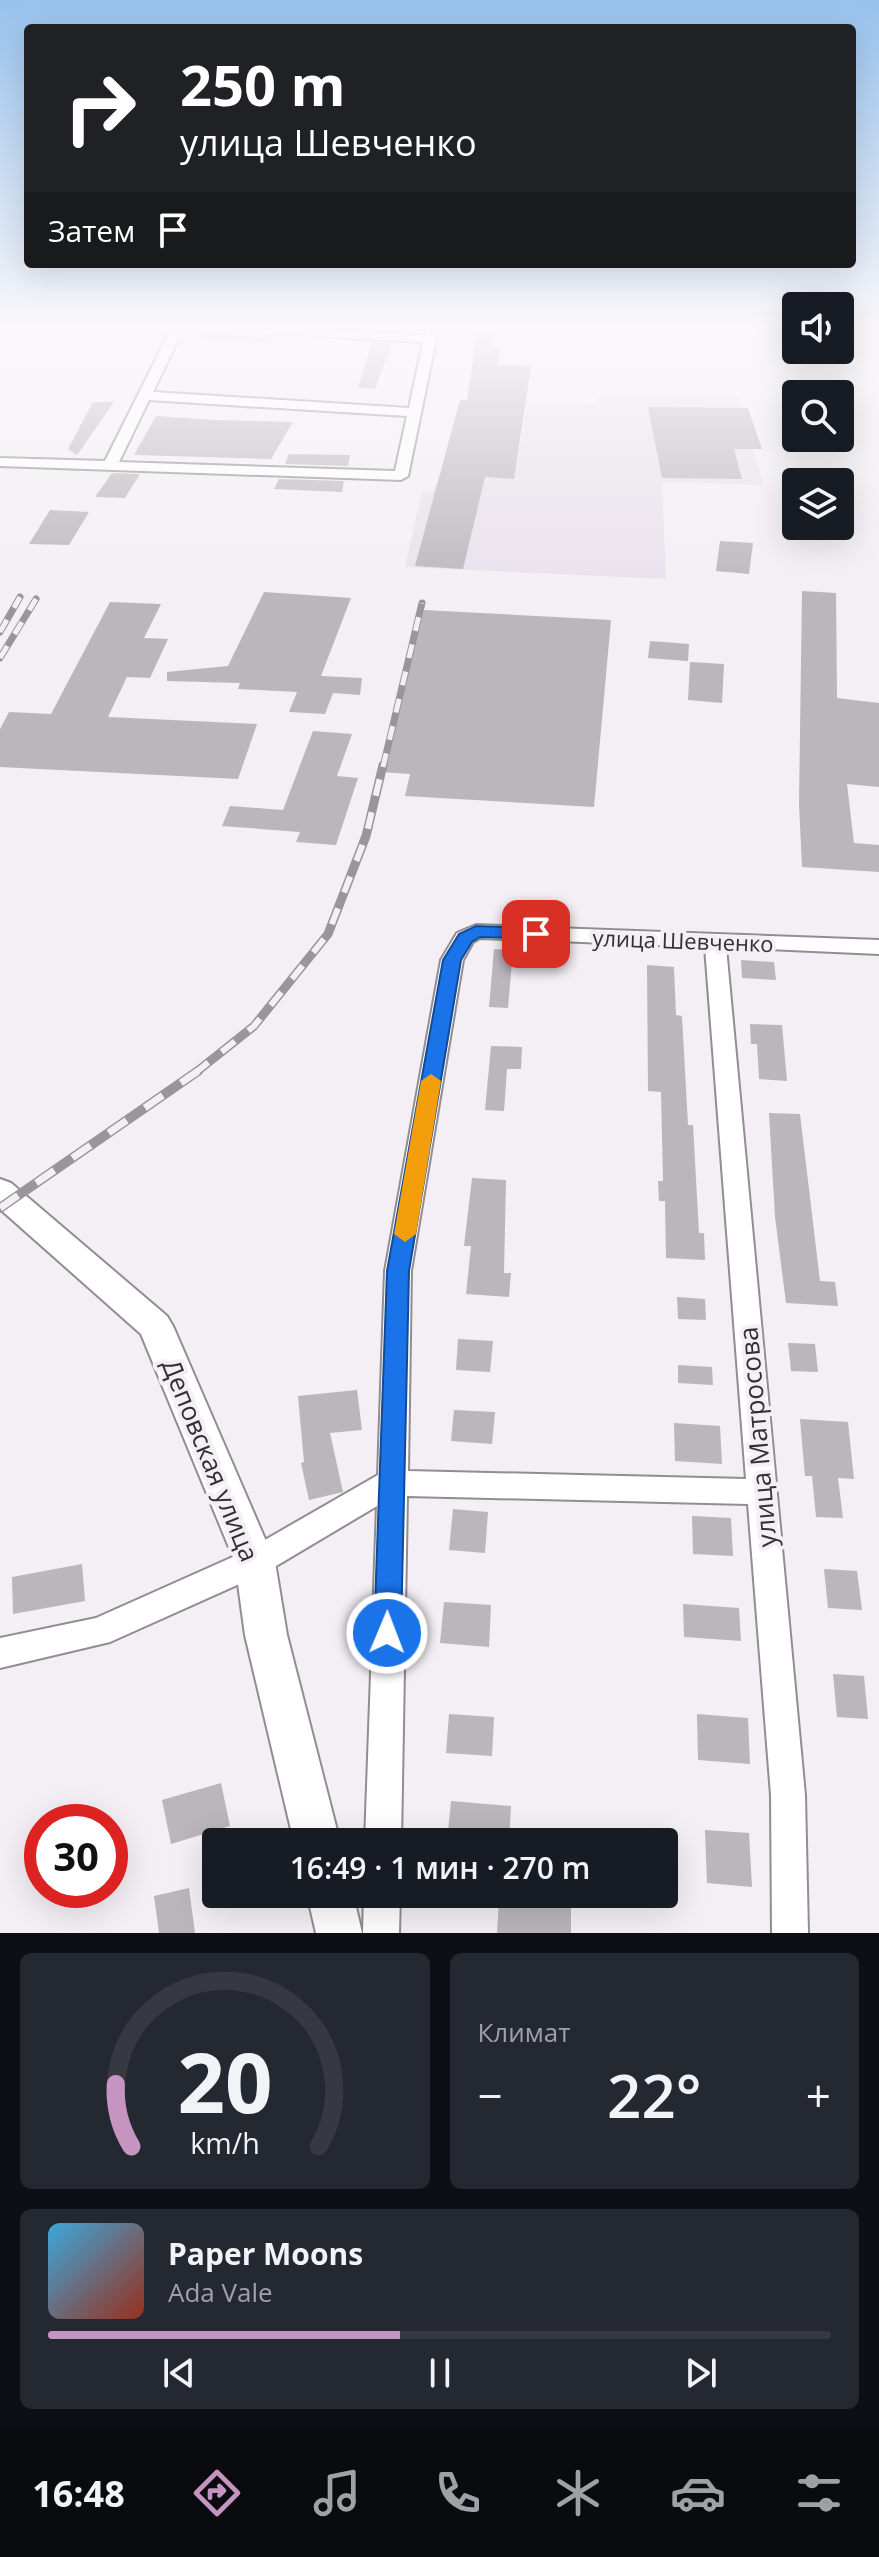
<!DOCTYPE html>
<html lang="ru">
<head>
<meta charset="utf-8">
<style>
  :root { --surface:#171b24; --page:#242831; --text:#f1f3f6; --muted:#9ea1a6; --line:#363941; --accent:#c694c1 }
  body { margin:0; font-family:"Open Sans",sans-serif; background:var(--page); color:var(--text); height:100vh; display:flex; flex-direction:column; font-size:30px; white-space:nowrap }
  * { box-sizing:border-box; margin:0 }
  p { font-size:26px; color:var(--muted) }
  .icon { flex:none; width:44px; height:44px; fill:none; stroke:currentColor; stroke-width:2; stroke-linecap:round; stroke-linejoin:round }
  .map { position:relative; height:1933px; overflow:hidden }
  .sheet { display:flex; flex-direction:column; gap:20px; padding:20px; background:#0d0f14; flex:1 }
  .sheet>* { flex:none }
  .hud { position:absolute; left:24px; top:24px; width:832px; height:244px; border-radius:8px; box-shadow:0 8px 32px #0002; background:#202124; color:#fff; overflow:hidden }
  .tools { position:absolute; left:782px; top:292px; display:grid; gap:16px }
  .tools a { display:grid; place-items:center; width:72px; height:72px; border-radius:8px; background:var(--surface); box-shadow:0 8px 32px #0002; font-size:40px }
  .speed { position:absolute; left:24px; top:1804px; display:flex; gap:16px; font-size:40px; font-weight:700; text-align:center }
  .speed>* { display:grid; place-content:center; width:104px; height:104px; border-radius:50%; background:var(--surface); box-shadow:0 8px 32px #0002; line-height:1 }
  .speed .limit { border:12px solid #d22; background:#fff; color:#111 }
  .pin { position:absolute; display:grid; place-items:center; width:68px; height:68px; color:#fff; margin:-34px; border-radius:16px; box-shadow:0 4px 12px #0006 }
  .me { position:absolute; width:88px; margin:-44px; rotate:1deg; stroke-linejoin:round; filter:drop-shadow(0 0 6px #0008) }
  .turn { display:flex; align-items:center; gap:28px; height:168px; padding:0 24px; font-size:36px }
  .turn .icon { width:104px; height:104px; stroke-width:2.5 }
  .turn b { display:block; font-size:56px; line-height:68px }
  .then { display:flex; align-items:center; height:76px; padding:0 24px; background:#0003; gap:16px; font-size:30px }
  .big { font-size:60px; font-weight:600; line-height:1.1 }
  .sheet .card { flex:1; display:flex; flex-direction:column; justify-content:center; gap:12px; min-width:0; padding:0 28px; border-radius:12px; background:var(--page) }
  .sheet .dial { align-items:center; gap:0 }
  .dial svg { height:208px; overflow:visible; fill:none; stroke:var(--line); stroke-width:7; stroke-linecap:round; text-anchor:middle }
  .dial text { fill:var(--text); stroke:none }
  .song { display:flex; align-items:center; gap:24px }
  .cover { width:96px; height:96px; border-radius:12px; background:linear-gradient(135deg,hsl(200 70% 55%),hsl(10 70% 35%)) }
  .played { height:8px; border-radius:4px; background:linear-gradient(90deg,var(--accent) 45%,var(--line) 45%) }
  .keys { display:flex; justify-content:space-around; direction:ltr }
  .heat { display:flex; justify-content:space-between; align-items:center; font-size:44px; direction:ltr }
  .sheet .tiles { flex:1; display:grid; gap:20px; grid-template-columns:1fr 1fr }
  .card:last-child { grid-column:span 2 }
  .trip { position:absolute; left:202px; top:1828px; width:476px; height:80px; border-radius:8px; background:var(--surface); box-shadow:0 8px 32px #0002; font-weight:600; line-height:80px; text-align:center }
  .menu { display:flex; height:128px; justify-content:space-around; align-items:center; background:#090b0e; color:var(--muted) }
  .menu .icon { width:56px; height:56px }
  .menu .on { color:var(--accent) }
  .menu b { font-size:36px; color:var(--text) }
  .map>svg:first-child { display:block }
</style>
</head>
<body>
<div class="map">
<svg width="879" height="1933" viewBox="0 0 879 1933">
  <rect width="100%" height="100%" fill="#f3eff4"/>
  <path fill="#e9e0eb" d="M598,397L740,398L763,485L662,482L666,579L405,567L422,491L432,492L440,474L514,478L528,402L599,404Z"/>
  <g fill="#bab6bb">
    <path d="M199,333L274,337L270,343L199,339Z"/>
    <path d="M477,333H495L493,346H500L498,365L531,366L514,479L485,477L463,569L415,566L460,400H467Z"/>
    <path d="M372,342L392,343L375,389L358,388Z"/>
    <path d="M93,402H114L77,455L68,449Z"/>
    <path d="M648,407L748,408L762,449H734L742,479L662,478Z"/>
    <path d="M156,416L215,420L293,422L271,459L134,455Z"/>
    <path d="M289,454L350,455L348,466L285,464Z"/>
    <path d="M112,473L140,474L125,498L95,497Z"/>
    <path d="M279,479L344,481L342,492L274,489Z"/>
    <path d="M50,510L89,512L69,545L29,544Z"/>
    <path d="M720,541L753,543L749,574L716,571Z"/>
    <path d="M802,591L836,593L837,698L879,703V787L847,784L854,843L879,845V872L802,867L799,804Z"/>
    <path d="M264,592L351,598L321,676L362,678L360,695L333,693L325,714L289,712L297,692L238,689L240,683L167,681V672L228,666Z"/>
    <path d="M110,602L161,604L144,638L168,639L150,678L127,677L108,717L257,724L238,779L0,767V729L9,712L51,714Z"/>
    <path d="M424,610L611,620L594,807L405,796L410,774L380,772Z"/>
    <path d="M650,641L689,644L688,661L648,658Z"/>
    <path d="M690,662L724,664L722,703L688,700Z"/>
    <path d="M313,731L352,734L337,776L358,778L336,845L296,842L300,832L222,826L230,806L283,810Z"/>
    <path d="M494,949L513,950L508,1008L489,1007Z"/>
    <path d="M741,960L774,962L776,980L742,978Z"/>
    <path d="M647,965L674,967L676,1015L682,1016L688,1125H693L699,1233H704L705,1260L666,1258L665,1201H659L658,1181H663L661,1092L648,1091Z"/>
    <path d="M750,1024L782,1025L787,1081L759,1079L757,1044H751Z"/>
    <path d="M491,1046L522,1047L521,1069H507L504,1111L485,1110Z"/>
    <path d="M769,1113L800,1114L820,1281L835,1282L838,1306L786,1303L775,1217Z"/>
    <path d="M472,1178L506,1180L504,1273H511L509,1297L466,1294L471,1246H464Z"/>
    <path d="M677,1297L705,1299L706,1320L678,1319Z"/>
    <path d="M458,1339L493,1341L490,1372L456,1370Z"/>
    <path d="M788,1343L815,1344L818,1372L791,1371Z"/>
    <path d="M678,1365L712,1367L713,1385L678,1383Z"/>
    <path d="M357,1390L362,1430L330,1433L343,1492L309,1500L301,1463L304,1462L298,1396Z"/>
    <path d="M454,1410L495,1412L492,1444L451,1441Z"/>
    <path d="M800,1419L848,1422L854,1479L838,1478L843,1518L816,1517L812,1476H805Z"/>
    <path d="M674,1423L720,1426L722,1464L675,1461Z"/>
    <path d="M453,1509L488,1512L485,1553L449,1550Z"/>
    <path d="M692,1516L731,1518L733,1556L693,1554Z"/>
    <path d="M82,1564L85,1601L13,1614L12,1577Z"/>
    <path d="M824,1569L857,1571L862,1610L828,1608Z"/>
    <path d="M444,1602L491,1605L489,1647L440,1643Z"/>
    <path d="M683,1604L739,1608L741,1641L684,1637Z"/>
    <path d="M833,1674L864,1676L868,1719L837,1717Z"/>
    <path d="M449,1714L494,1717L492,1756L446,1753Z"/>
    <path d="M697,1714L748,1718L750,1764L698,1760Z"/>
    <path d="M221,1783L230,1826L171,1844L162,1800Z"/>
    <path d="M451,1801L511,1806L509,1842H447Z"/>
    <path d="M705,1830L749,1833L752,1887L707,1883Z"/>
    <path d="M189,1888L195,1933H159L154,1896Z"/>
    <path d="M499,1900L571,1906V1933H497Z"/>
  </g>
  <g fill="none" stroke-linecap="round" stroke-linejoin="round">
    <g stroke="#918d92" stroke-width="4">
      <g id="minor">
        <path d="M173,325H240L425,335L427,325H439L408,476L401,480L0,466V458L105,461ZM183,329L423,342L409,408L153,392ZM149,400L407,416L395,471L119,462Z"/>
        <path d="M476,925L879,940V954L726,947L805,1795L808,1933H772L771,1795L748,1504L407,1496L401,1842H365L377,1506L266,1572L110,1642L0,1668V1638L96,1618L244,1552L378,1475L385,1271L441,960L457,933ZM480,938L705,947L746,1479L408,1471L411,1271L463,960L473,942Z"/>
        <path d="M364,1894H400L399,1933H363Z"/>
      </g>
    </g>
    <g stroke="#918d92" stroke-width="4">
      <g id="tertiary">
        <path d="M0,1179L11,1183L167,1316L173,1326L275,1562L287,1635L340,1842H294L245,1635L235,1562L141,1334L0,1209Z"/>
        <path d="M307,1894H353L362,1933H316Z"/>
      </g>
    </g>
    <use href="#minor" fill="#fff" fill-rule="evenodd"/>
    <use href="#tertiary" fill="#fff" fill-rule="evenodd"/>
    <g stroke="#989699" stroke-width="7">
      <g id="rail-far2">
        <path d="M0,632L20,597"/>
        <path d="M0,658L36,599"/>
        <path d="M383,767L422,603"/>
      </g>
    </g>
    <g stroke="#989699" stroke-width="9">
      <path id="rail-far1" d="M195,1073L254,1026L328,934L366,836L383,765"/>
    </g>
    <g stroke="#989699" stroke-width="10">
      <path id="rail" d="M0,1208L198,1071"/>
    </g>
    <use href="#rail-far2" stroke="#f3eff4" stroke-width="5" stroke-dasharray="14" stroke-linecap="butt"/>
    <use href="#rail-far1" stroke="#f3eff4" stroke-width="6" stroke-dasharray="17" stroke-linecap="butt"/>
    <use href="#rail" stroke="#f3eff4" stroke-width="7" stroke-dasharray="22" stroke-linecap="butt"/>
  </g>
  <linearGradient id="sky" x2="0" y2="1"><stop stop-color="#97c2ed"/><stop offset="0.55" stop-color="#faf8fa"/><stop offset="1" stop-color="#faf8fa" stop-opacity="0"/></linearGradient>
  <rect width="879" height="595" fill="url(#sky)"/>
  <path fill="#1a73e8" stroke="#114b97" stroke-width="2" d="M476,926L536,928L545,934L536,939L480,937L472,942L461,960L409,1271L401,1633L397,1641L387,1645L378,1641L374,1633L387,1271L443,960L459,934Z"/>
  <path fill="#f59e0b" d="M431,1074L441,1081L416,1234L405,1242L394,1234L421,1081Z"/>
  <g text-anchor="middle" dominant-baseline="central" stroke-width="8" stroke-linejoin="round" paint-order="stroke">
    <g font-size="22" fill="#313032" stroke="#f3eff4">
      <text transform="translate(683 940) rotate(2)">улица Шевченко</text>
    </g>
    <g font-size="26" fill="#313032" stroke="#f3eff4">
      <text transform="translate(757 1437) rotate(-95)">улица Матросова</text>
      <text transform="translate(211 1460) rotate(68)">Деповская улица</text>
    </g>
  </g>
</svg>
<div class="tools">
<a><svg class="icon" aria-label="sound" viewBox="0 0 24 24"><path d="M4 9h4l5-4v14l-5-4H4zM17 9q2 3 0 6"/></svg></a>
<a><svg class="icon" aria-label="search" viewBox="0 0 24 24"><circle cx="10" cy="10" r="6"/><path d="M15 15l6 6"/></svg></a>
<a><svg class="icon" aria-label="layers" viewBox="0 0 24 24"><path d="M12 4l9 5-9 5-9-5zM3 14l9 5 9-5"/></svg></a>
</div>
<div class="speed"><div class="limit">30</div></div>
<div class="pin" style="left:536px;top:934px;background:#d93025"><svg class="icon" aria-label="arrive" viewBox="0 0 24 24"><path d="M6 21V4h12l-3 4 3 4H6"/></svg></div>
<svg class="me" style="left:387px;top:1633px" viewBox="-20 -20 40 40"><circle r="17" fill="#1a73e8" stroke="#fff" stroke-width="3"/><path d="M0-11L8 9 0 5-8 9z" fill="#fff"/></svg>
<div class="trip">16:49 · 1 мин · 270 m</div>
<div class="hud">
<div class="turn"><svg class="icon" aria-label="right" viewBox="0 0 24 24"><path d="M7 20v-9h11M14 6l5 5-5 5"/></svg><div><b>250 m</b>улица Шевченко</div></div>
<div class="then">Затем<svg class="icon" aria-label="arrive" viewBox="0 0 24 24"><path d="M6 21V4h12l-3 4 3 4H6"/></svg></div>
</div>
</div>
<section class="sheet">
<div class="tiles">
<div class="card dial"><svg viewBox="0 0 100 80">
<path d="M14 69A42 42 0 1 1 86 69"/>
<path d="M14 69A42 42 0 0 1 8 45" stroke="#c694c1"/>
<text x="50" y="56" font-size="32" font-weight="700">20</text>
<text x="50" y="72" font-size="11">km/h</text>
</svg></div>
<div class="card"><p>Климат</p>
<div class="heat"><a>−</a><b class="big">22°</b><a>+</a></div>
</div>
<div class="card">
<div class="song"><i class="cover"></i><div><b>Paper Moons</b><p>Ada Vale</p></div></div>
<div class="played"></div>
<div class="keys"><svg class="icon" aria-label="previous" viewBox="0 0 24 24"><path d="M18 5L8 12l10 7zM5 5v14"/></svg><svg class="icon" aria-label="pause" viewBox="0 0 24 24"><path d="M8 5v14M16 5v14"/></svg><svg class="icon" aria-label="next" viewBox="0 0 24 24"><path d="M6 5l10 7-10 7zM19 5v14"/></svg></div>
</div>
</div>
</section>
<nav class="menu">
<b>16:48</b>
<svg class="icon on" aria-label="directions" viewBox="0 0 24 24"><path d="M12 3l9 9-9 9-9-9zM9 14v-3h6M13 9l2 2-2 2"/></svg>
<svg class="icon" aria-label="music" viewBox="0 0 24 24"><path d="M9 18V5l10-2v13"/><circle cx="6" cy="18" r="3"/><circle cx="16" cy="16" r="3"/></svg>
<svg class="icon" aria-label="phone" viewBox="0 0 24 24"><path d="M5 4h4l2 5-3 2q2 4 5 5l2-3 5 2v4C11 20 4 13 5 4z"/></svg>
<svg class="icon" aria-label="climate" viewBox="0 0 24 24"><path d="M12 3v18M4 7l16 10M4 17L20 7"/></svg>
<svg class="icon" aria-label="car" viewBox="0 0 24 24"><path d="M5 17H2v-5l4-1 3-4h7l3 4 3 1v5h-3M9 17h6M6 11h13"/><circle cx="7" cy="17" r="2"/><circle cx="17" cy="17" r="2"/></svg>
<svg class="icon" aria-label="filters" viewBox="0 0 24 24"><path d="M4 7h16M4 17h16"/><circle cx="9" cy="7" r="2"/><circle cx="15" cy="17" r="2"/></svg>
</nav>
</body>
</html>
